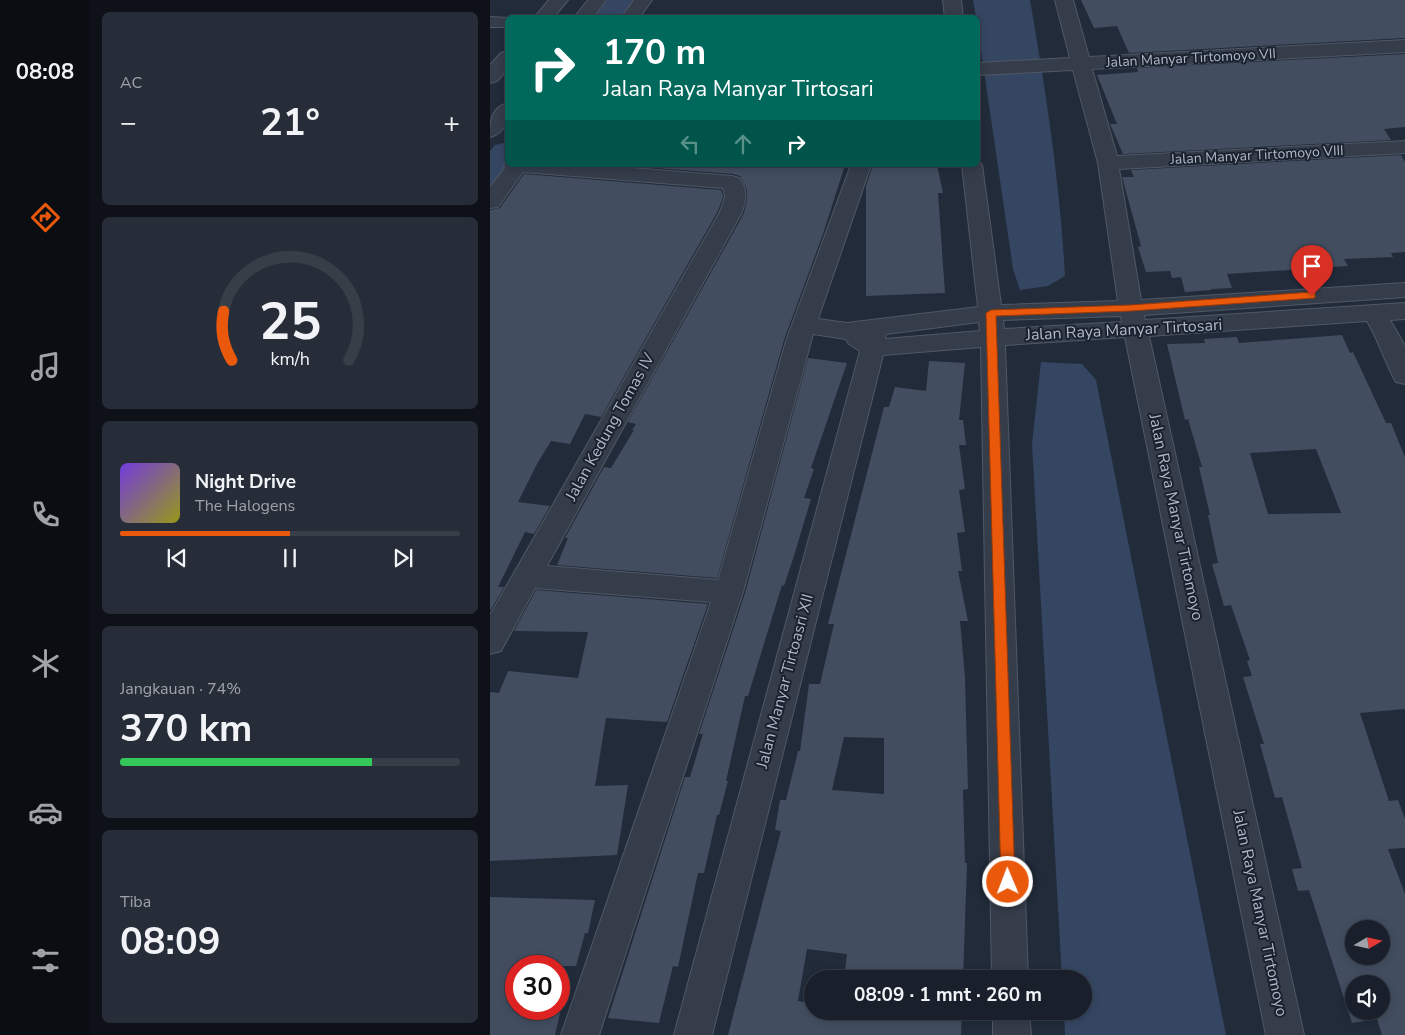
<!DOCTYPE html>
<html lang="id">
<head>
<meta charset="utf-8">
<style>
  :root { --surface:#19202c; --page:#262d38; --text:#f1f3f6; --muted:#9fa3a9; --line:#373e48; --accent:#ea580c }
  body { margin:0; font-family:"Nunito Sans",sans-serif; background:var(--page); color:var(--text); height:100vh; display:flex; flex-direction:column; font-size:19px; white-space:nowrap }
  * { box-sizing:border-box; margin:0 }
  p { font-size:16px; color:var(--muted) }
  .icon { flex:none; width:28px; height:28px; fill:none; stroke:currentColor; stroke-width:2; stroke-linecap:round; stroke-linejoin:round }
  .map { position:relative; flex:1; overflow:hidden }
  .panel { display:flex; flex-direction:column; gap:12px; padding:12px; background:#0e1218; width:400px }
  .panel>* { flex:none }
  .guide { position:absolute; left:15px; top:15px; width:475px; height:152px; border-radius:8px; box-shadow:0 2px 8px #0003,0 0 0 1px var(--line); background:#00695c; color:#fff; overflow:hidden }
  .needle { width:32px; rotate:81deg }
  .tools { position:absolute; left:855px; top:920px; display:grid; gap:10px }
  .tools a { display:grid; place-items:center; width:45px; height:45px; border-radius:50%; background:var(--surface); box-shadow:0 2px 8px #0003,0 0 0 1px var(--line); font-size:25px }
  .speed { position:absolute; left:15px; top:955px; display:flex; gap:10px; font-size:25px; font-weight:700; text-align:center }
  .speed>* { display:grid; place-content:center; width:65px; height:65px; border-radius:50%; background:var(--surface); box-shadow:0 2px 8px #0003,0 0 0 1px var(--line); line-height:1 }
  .speed .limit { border:8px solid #d22; background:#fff; color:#111 }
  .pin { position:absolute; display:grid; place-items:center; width:42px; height:42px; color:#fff; margin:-51px -21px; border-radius:50% 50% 50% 0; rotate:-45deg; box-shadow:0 0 5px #0007 }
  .pin .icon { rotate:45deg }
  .me { position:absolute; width:55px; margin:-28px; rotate:359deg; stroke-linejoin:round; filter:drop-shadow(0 0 4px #0008) }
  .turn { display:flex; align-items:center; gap:18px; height:105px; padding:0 15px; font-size:22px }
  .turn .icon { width:65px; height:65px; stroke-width:2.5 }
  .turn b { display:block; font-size:35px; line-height:42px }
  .lanes { display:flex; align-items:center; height:48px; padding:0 15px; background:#0003; justify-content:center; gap:25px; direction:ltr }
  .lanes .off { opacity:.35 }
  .big { font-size:38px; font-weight:700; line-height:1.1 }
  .panel .tile { flex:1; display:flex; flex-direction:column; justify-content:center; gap:8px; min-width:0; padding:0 18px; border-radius:8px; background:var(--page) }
  .panel .dial { align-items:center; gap:0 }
  .dial svg { height:130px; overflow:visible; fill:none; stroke:var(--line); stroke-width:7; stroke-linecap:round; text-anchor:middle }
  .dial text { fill:var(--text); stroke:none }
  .song { display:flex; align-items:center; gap:15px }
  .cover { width:60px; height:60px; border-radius:8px; background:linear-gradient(135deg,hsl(260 70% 55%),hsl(60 70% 35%)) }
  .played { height:5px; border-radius:2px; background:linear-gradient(90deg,var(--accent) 50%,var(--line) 50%) }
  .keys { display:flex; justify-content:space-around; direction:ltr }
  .heat { display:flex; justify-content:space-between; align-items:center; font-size:28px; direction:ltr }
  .charge { height:8px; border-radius:4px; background:linear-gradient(90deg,#34c759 74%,var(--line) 0) }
  .trip { position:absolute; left:314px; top:970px; width:288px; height:50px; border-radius:25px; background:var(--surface); box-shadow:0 2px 8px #0003,0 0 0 1px var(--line); font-weight:700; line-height:50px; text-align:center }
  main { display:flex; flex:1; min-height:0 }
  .dock { display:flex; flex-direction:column; width:90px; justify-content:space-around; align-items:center; background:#0a0d12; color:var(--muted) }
  .dock .icon { width:35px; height:35px }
  .dock .current { color:var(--accent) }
  .dock b { font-size:22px; color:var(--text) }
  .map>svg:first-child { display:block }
</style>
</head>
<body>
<main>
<nav class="dock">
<b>08:08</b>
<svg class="icon current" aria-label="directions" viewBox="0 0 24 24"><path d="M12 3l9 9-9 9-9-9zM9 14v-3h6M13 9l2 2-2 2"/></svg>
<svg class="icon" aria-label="music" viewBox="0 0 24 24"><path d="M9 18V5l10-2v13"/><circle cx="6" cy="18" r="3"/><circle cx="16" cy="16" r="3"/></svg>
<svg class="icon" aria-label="phone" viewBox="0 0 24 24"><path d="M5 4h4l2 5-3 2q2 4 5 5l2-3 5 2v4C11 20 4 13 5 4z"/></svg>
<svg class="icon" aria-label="climate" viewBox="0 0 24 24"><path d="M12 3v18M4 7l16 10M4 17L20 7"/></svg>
<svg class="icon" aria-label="car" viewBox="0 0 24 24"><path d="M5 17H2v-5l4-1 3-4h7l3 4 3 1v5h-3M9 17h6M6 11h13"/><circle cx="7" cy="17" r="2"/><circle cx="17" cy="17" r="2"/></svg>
<svg class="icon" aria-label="filters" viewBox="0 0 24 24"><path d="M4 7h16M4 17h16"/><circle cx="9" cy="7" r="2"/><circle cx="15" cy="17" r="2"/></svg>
</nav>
<section class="panel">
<div class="tile"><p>AC</p>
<div class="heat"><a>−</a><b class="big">21°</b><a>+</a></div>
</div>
<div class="tile dial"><svg viewBox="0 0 100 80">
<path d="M14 69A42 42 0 1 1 86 69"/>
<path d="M14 69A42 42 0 0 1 9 39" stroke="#ea580c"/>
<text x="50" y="56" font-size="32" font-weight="700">25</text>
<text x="50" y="72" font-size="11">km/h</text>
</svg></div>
<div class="tile">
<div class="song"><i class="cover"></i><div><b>Night Drive</b><p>The Halogens</p></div></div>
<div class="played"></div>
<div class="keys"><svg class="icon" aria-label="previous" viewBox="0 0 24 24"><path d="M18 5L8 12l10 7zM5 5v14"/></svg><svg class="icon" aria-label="pause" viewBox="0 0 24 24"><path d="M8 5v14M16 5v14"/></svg><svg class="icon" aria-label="next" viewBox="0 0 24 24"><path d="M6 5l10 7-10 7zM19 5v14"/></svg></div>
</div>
<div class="tile"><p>Jangkauan · 74%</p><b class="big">370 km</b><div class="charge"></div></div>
<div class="tile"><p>Tiba</p><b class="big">08:09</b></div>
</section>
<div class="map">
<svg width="915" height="1035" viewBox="0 0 915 1035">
  <rect width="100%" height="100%" fill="#212b3a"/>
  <g fill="#354662">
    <path d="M483,0H540C556,92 570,183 575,276L558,286L530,290L523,269L488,30V18L486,17Z"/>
    <path d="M551,362L592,364L606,380L736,1035H575L574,1011H592V979H572L542,444Z"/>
  </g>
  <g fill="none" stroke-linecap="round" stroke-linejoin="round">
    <g fill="#354662" fill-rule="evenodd">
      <path d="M117,0H149L137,18H104Z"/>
      <path d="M18,142V165H28L14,184L0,187V151L5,145Z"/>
    </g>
  </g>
  <g fill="#424e60" fill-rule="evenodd">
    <path d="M591,0H915V38L639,53L627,26L604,28Z"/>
    <path d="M915,54V127L894,129L901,140L633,154L620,124H627L607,75L648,72L647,68Z"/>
    <path d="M911,155L915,162V252L901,253L903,257L854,259L858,266L737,274L742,288L721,289V290L695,292L691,277L682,278L680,271L656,272L648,247L651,246L632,177H644L641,170Z"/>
    <path d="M128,165H355L333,234L294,340L227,578L67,565L78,538H75L114,467L121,468L144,430H142L146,424L138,422L254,213L257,199V190L253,181L250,176L243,174Z"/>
    <path d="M383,165H447L453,193H448L455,293L376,296V186Z"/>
    <path d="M34,174L231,190L233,197L228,211L111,417L95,414L80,444L61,441L47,464L28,502L60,506L44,534L35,532L8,587H14L0,611V210L10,208Z"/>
    <path d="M852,335L860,353L863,352L896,423H901L915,457V709L870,713L899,801L908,800L915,819V848L898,849L915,894V1035H892L887,1019L862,1023L819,890L808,891L802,869L812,868L792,797L785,798L770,744H774L753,677L762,676L757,661L760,660L741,605L734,606L722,564L728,563L718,515H720L709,467H712L698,419L695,420L677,344L715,343L714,339L747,337L749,343ZM826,449L851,513L778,514L760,453ZM864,929H891V956H864ZM864,984H891V1011H864Z"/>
    <path d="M318,358L357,363L321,468L324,469L314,498L321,499L303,559L294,586L292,585L258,696H255L236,781H238L229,815H227L214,873H208L188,967L183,966L169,1023L118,1018L195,777H200L213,734H209L255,593Z"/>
    <path d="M439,361L475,363L469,420H473L476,445H469L475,489L469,490L475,532L467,533L472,571H468L478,621H470L475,677L478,789L473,790L475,863H477L473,979H354L357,954L317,949L308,1001L322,1003V1011H472L471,1035H238L291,831L285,830L290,800H296L308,751H310L319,684H330L344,624H338L394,407H399L405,387L436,391ZM354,737L394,738V794L342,790Z"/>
    <path d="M46,590L218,604L177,722L116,718L105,786L138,785L127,855L0,861V692L9,693L18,671L88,678L98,632L24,631Z"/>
    <path d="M0,897L105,900L98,933H95L86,966H26V1009H71L65,1035H0Z"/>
  </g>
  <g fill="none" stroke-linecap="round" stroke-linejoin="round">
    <g stroke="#505865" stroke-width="2">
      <g id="minor">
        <path d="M59,0H78L63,18H44Z"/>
        <path d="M98,0H116L103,18H84Z"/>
        <path d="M144,0H162L149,18H131Z"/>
        <path d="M453,0H471L473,18H455Z"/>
        <path d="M565,0H583L599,57L915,40V52L602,69L627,156L915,141V153L629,169L651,300L915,283V297L654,315L655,320L915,303V319L900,320L915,346V384L906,382C895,363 889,341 877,321L659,336L814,1035H776L635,337L515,345L538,979H502L491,347L393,355L222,1035H184L370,351L359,344L356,339L323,334L253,592L109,1035H71L221,602L45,588L11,651L0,654V615L230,212L235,197L233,188L33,172L8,207L0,208V187L15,168L14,165L18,160V165H105L242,176L249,178C258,189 256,199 252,212L57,566L228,580L296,341L361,165H381L328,319L357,323L488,307L472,165H488V160L492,165L511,305L628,301L608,163L583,70L488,75V63L580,58ZM631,316L632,322L514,329L513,320ZM489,322L490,331L395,339L396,334Z"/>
        <path d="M0,17L22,18H18V27H0Z"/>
        <path d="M18,51V69L7,81L0,83V65L11,53Z"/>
        <path d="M18,103C18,118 17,133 0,137C0,122 1,107 18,103Z"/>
        <path d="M503,1011H539L541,1035H503Z"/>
      </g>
    </g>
    <use href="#minor" fill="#353d4b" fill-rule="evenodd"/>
  </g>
  <path fill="#ea580c" stroke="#983908" d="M822,292L825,293V298L641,311L506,316L525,882L523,886L518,888L513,886L511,882L496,313L501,310L641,305Z"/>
  <g text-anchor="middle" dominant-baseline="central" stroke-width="4" stroke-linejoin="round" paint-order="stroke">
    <g font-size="14" fill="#b0b8c7" stroke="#1a222f">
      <text transform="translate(701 58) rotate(-3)">Jalan Manyar Tirtomoyo VII</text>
      <text transform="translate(767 155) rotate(-3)">Jalan Manyar Tirtomoyo VIII</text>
    </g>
    <g font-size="16" fill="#b0b8c7" stroke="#1a222f">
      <text transform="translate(634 330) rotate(-3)">Jalan Raya Manyar Tirtosari</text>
      <text transform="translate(120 427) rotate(-61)">Jalan Kedung Tomas IV</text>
      <text transform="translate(686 517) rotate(78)">Jalan Raya Manyar Tirtomoyo</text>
      <text transform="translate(295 681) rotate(-75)">Jalan Manyar Tirtoasri XII</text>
      <text transform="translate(770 913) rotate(78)">Jalan Raya Manyar Tirtomoyo</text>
    </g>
  </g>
</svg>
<div class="tools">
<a><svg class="needle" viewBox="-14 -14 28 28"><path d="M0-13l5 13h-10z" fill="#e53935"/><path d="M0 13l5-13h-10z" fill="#9fa3a9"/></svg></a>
<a><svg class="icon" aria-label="sound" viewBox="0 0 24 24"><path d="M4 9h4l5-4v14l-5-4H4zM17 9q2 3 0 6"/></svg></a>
</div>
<div class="speed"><div class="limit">30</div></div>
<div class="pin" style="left:822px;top:296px;background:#d93025"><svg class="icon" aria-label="arrive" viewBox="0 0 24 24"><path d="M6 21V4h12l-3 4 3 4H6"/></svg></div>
<svg class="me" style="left:518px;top:882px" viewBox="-20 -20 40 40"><circle r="17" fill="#ea580c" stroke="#fff" stroke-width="3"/><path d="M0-11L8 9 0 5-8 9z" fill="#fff"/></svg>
<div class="trip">08:09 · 1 mnt · 260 m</div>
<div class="guide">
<div class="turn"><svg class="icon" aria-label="right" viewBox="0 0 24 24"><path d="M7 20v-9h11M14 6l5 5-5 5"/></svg><div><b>170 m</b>Jalan Raya Manyar Tirtosari</div></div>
<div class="lanes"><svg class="icon off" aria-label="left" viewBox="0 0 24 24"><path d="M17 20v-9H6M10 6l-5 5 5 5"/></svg><svg class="icon off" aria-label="ahead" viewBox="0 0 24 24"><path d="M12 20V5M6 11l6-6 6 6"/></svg><svg class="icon" aria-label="right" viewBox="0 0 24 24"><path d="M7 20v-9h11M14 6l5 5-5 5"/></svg></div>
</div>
</div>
</main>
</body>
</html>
